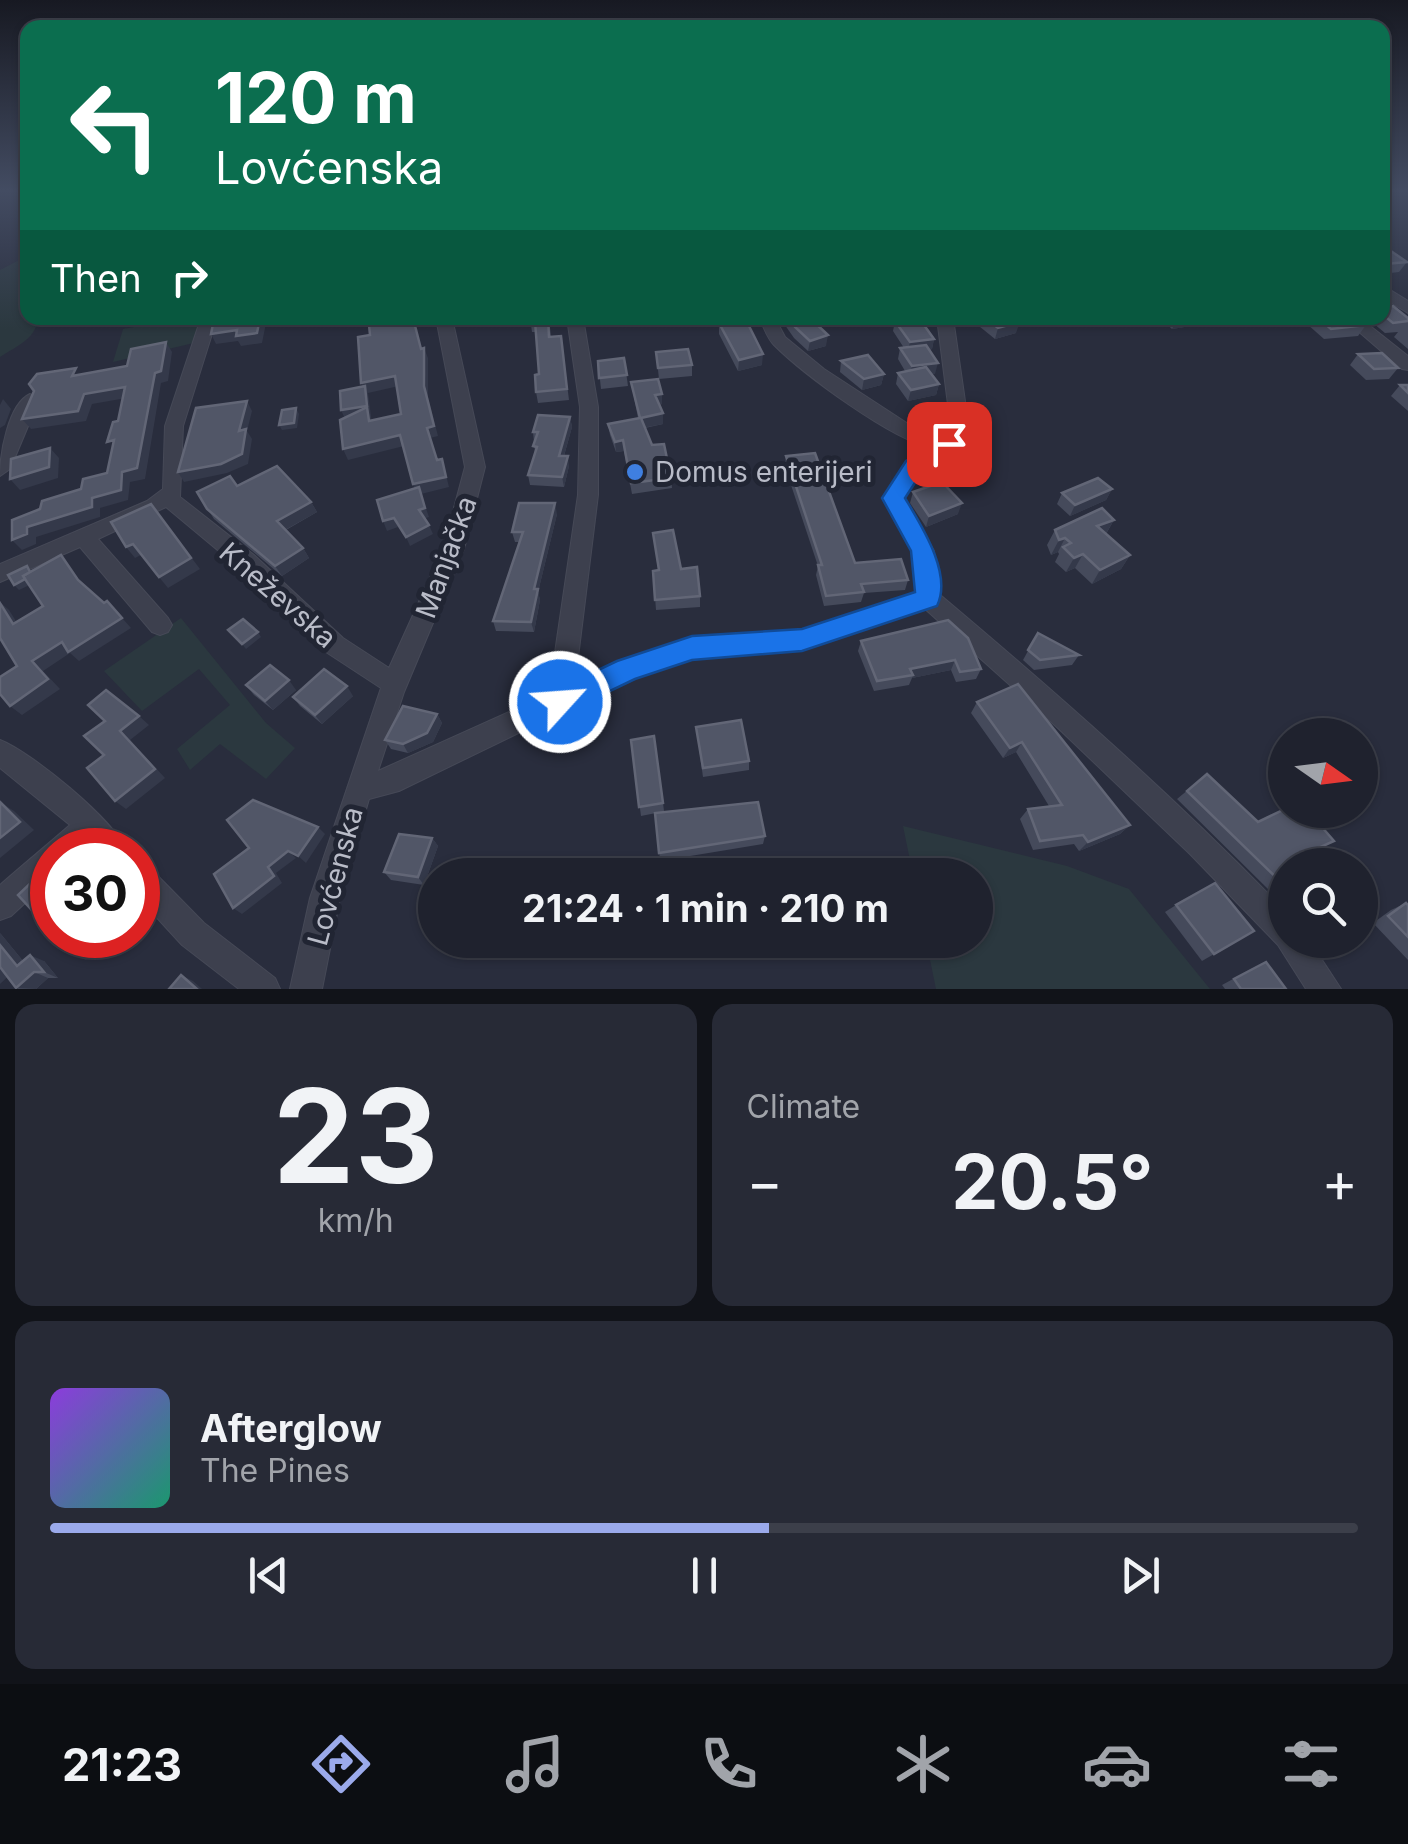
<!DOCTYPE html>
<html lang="en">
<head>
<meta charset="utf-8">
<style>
  :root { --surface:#1f222e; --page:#272a36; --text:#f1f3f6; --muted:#a1a4aa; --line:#3c3f4a; --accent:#9baaeb }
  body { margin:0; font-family:Inter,sans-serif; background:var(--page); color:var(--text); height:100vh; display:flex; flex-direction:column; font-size:38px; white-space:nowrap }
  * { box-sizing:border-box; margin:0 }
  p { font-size:32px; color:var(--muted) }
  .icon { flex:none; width:55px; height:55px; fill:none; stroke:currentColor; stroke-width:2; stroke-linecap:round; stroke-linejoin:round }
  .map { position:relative; height:989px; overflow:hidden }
  .sheet { display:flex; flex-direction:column; gap:15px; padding:15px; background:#111319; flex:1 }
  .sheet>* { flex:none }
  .top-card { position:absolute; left:20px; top:20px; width:1370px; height:305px; border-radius:20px; box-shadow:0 2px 8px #0004,0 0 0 2px var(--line); background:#0b6e4f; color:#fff; overflow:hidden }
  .needle { width:65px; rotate:104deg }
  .fabs { position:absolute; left:1268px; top:718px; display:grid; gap:20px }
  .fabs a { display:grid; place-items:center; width:110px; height:110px; border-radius:50%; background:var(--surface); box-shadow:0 2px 8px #0004,0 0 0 2px var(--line); font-size:50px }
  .speed { position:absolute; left:30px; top:828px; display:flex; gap:20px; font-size:50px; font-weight:700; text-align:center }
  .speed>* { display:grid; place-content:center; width:130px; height:130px; border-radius:50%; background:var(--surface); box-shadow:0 2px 8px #0004,0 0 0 2px var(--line); line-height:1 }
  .speed .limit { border:15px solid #d22; background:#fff; color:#111 }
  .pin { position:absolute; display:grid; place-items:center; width:85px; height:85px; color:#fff; margin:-42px; border-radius:20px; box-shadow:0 5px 15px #0006 }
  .me { position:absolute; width:110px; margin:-55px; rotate:64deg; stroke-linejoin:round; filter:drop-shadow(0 0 8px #0008) }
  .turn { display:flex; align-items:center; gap:35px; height:210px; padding:0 30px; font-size:45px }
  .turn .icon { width:130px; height:130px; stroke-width:2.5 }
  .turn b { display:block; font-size:70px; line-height:85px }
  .then { display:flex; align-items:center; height:95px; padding:0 30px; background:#0003; gap:20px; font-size:38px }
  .big { font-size:75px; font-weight:700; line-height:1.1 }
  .sheet .card { flex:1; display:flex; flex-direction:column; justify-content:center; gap:15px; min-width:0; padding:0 35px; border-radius:20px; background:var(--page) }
  .sheet .dial { align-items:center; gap:0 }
  .dial b { font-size:130px; line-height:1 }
  .song { display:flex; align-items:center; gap:30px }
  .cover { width:120px; height:120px; border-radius:15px; background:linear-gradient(135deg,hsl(270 70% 55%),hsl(160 70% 35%)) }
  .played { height:10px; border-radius:5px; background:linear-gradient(90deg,var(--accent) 55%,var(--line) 55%) }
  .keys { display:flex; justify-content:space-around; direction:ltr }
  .heat { display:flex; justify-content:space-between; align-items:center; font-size:55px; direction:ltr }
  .sheet .tiles { flex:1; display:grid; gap:15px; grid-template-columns:1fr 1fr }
  .card:last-child { grid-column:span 2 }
  .trip { position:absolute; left:418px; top:858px; width:575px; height:100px; border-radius:50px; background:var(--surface); box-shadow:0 2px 8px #0004,0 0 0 2px var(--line); font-weight:700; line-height:100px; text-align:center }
  .tabs { display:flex; height:160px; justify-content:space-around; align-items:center; background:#0c0e12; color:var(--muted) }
  .tabs .icon { width:70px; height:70px }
  .tabs .active { color:var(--accent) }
  .tabs b { font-size:45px; color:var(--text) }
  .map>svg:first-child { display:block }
</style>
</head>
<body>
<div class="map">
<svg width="1408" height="989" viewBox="0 0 1408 989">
  <rect width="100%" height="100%" fill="#292d3d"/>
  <g fill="#2b383f">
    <path d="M27,256L28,318H38C36,339 17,346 0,357V270Z"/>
    <path d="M183,318H205L198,342L113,362L123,329Z"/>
    <path d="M181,618L266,723L295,748L266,779L220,744L190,770L177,749L230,705L199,669L142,711L104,671Z"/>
    <path d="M903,826L1067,866L1129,889L1210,989H936L926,940H975V875H913Z"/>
  </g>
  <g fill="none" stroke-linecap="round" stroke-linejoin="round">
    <g stroke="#464957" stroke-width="2">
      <g id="minor">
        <path d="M1382,285L1408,301V313L1382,297Z"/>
        <path d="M201,318H217L183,426L180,497L254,555L343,638L389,668L443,549L465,467L436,318H452L485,467L464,549L404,692L378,771L549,694L578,495L580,407L567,318H583L598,407V495L575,682L618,661L692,638L802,630L916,593L912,551L883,498L900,472L930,447C892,440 803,374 774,345C767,338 764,327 759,318H775L785,337L824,369L922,433L943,436L951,428L937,318H953L969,429C951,455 919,469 903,498L934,551L939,594C1059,695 1176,798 1285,911V940H1309L1341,989H1306L1278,945L1190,854L1058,728L924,608L802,650L692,658L634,677L399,791L369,799L340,898L322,989H290L310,898L381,688L326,652L238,567L166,507L98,539L168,618L172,625L168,632L160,635L152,632L80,547L0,582V564L147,501L163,489L165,426Z"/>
        <path d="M1193,318H1210L1213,321L1205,326Z"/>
        <path d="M1343,318H1360L1408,356V370L1402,369Z"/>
        <path d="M30,394L39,400L10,469L0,476C0,454 8,404 30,394Z"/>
        <path d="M0,740C31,752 113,819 126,850H93L89,846L84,850H52V878L11,916L0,920V885C24,864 47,845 70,825L0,768Z"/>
        <path d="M138,861L148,866L204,923L275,978L280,989H239L182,945L138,897Z"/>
      </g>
    </g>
    <use href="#minor" fill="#3d404e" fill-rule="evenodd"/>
  </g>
  <g fill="#454a5b">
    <path d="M1382,245L1407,262L1399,272L1382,274Z"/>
    <path d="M1382,307L1408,318V349L1394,337L1398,332L1385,333L1367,318H1382Z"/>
    <path d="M530,318H549L551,337L561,336L569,400L538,403L536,392L539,374L536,332H532Z"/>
    <path d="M719,318H745L762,365L738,371L719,334V323H722Z"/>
    <path d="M780,318H810L826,346L808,351L794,338Z"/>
    <path d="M900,318H925L922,322L934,339L932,349L929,350L935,374H931L939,384L936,395L908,401L896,384L898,373L905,371L898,359L900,348H904L893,331L895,321L902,320Z"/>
    <path d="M969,318H1015L1016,333L995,339Z"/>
    <path d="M1160,318H1196L1191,326L1172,329Z"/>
    <path d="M1311,318H1357L1366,325L1358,336L1324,339L1307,324Z"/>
    <path d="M656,352L692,365V376L659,379Z"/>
    <path d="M1358,354L1398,368L1389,379L1366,380L1350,365Z"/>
    <path d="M624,358L628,386L601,389L598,361Z"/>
    <path d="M841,361L884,374L881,385L862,390L840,372Z"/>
    <path d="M631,382L662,394V404L659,405L663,413V424L645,428L652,445L671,478L672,488L632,494L624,451L616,452L610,435L608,424L638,418Z"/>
    <path d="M1400,385H1408V411L1391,396Z"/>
    <path d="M570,417L572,427L564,456L569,466L564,487L530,485L528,475L535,453L533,432Z"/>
    <path d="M945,451L985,460L981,471L958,479L942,462Z"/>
    <path d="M786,456L855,563L908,580L905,590L864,593L861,602L824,606L816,575L818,566L785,467Z"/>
    <path d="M237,486L311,502L317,512L286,530L303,548L309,558L282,576L214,519L197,492Z"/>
    <path d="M1112,489L1106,500L1070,516L1057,504L1062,493Z"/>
    <path d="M913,492L958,514L926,527L910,503Z"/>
    <path d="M557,514L538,592L540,600L534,632L496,631L493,621L520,542H515L512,532Z"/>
    <path d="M1114,520L1106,534L1130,555L1121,569L1092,584L1075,568L1066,572L1055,562L1059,554L1058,552L1051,555L1047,545L1055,530Z"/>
    <path d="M653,533L700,596V607L656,610L653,571L658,570Z"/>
    <path d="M948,620L981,669L976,679L956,682L951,670L912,678L909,685L874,691L858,651L861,641Z"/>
    <path d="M1038,633L1079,655L1072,665L1034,670L1023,660Z"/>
    <path d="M246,685L296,690L273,710L254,695Z"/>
    <path d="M353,696L322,724L300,706L293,697Z"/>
    <path d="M977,702L1130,825L1120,834L1079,851L1074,844L1033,850L1020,819L1028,809L1049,806L1016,752L1003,758L971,713Z"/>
    <path d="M437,714L442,723L433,742L408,753L391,749L385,740Z"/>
    <path d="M696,727L749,761V770L703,777Z"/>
    <path d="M631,740L663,803L664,811L765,836L763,844L660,861L656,813L641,816Z"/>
    <path d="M1207,774L1258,822L1321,849L1285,865V906L1177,799Z"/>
    <path d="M432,838L438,846L424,885L391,880L384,872Z"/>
    <path d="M1406,903L1408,905V960L1373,923L1391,910Z"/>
    <path d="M1176,905L1254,931L1202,961L1165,912Z"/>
    <path d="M0,933L23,961H44L58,978H48L36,989H18Z"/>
    <path d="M1253,968L1286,989H1225L1222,985Z"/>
  </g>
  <g fill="#34394a">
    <path d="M123,318H158L126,322Z"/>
    <path d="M260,318H267L262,343L241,346L238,341L216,344L211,334L237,330Z"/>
    <path d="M1178,318H1196L1191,326L1172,329Z"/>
    <path d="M1020,322L1016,333L995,339L998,328Z"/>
    <path d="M828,335L826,346L808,351L810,341Z"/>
    <path d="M934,339L932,349L907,353L910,342Z"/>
    <path d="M166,342L172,352L168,381L161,383L145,479L130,482L128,500L100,508V517L36,537V544L22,550L12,540L27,527L92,498L122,472Z"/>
    <path d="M424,348L428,358V397L438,436L430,438L427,428Z"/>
    <path d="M763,354L762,365L738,371L739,360Z"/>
    <path d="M938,363L935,374L909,377L912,366Z"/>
    <path d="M884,374L881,385L862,390L864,379Z"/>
    <path d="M395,376L399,386L368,393L373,432L346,421L341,410L366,393L361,383Z"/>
    <path d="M939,384L936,395L908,401L911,390Z"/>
    <path d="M125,387L132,397L92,404L86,421L31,429L22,419L84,394Z"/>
    <path d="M662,394V404L655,405V395Z"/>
    <path d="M3,399L11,409L5,425L0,428V405Z"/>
    <path d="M247,401L252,411L247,431L252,439L248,464L227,473L184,482L178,472L239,431Z"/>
    <path d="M296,408L299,414L297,428L282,430L279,425Z"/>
    <path d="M663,413V424L642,428L641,418Z"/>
    <path d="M570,417L572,427L561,466L559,456Z"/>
    <path d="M400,435L404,446L348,460L343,449Z"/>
    <path d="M623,440L624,451L616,452L615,442Z"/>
    <path d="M50,448L59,458L58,478L20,490L10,479Z"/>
    <path d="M568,456L569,466L564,487L562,477Z"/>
    <path d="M442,459L449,487L421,494L429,517L423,519L419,510L417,495L413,484Z"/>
    <path d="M985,460L981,471L958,479L962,468Z"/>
    <path d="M1112,489L1106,500L1070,516L1075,505Z"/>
    <path d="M311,502L317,512L283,531L277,521Z"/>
    <path d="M555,503L557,514L538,592L540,600L534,632L531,622L534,589Z"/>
    <path d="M962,503L958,514L926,527L929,516Z"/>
    <path d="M151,504L200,569L168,588L159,577Z"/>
    <path d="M394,518L398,527L387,531L383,521Z"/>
    <path d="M1114,520L1105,535L1097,526Z"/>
    <path d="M429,525L433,534L410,546L406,537Z"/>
    <path d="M1065,538L1058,552L1051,555L1059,540Z"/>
    <path d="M133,544L141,555L135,558L126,547Z"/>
    <path d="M303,548L309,558L282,576L275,566Z"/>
    <path d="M1083,554L1075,568L1066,572L1074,558Z"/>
    <path d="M1130,555L1121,569L1092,584L1100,570Z"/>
    <path d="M27,566L33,572L38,581L19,590L14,585Z"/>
    <path d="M107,601L131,628L79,661L70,653L43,671L60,689L22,715L10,706L32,661Z"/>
    <path d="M0,602L9,610L24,634L13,624Z"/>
    <path d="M258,632L261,637L246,649L242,644Z"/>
    <path d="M955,660L951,670L912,678L913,675L910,669Z"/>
    <path d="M289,680L296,690L273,710L265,701Z"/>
    <path d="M347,686L353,696L322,724L315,715Z"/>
    <path d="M437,714L442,723L433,742L408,753L403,744Z"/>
    <path d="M139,716L149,725L130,740L165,778L126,809L115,801L120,731Z"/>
    <path d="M1022,742L1016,752L1003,758L1010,748Z"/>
    <path d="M0,802L14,811L34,830L0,858Z"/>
    <path d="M1130,825L1120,834L1079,851L1088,842Z"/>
    <path d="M318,827L325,834L306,863L298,856Z"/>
    <path d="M432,838L438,846L424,885L418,877Z"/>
    <path d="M1334,841L1321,849L1286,865L1298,857Z"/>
    <path d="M288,851L296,858L276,873L282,883L242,914L233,908L268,867Z"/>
    <path d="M0,933L32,972L17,966L0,945Z"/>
    <path d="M73,935H81L95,951L86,960L73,954Z"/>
    <path d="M30,955L44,961L58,978L44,972Z"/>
    <path d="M0,966L14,971L0,984Z"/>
    <path d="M34,972L48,978L36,989L16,988Z"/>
    <path d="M181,975L193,981L202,989H197Z"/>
  </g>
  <g fill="#515667" stroke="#626676" stroke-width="2.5">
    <path d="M1382,245L1407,262L1385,264L1382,262Z"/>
    <path d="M1393,306L1408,318V321L1393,323L1382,314V307Z"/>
    <path d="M219,318H260L257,333L236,336L237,330L211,334L214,319Z"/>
    <path d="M385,318H413L421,349L424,348V386L434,426L427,428L437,460L442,459L446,477L413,484L400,435L343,449L340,420L367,407L369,421L401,414L395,376L361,383L358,337L370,335L369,325L385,322Z"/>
    <path d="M530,318H548L549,337L561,336L567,389L536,392L535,375L539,374L535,321L530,322Z"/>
    <path d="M726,318H745L763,354L739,360L719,323L728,322Z"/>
    <path d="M789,318H810L828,335L810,341L795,327Z"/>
    <path d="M919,318L934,339L910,342L895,321Z"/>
    <path d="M985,318H1015L1020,322L998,328Z"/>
    <path d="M1318,318H1357L1366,325L1331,329Z"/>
    <path d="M166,342L161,371L155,373L137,468L122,472L121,490L92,498V507L27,527V534L12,540V520L40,509L42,501L81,489L83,479L107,473L114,440L107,442L113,422L118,421L125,387L84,394L78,411L22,419L34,391L29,384L37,374L76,368L72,376L127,366L131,349Z"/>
    <path d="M926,345L938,363L912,366L900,348Z"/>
    <path d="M688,349L692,365L658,368L656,352Z"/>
    <path d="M1382,353L1398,368L1374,369L1358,354Z"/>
    <path d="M868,355L884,374L864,379L841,361Z"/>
    <path d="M624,358L627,375L599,378L598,361Z"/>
    <path d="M926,367L939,384L911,390L898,373Z"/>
    <path d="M658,379L662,394L655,395L663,413L641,418L652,445L664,444L671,478L631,483L623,440L615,442L608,424L640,418L631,382Z"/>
    <path d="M1400,385H1408V393Z"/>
    <path d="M365,386L367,406L341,410L340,391Z"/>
    <path d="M247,401L239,431L246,429L242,454L221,464L178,472L196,408Z"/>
    <path d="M296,408L294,423L279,425L282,410Z"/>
    <path d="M538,415L570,417L559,456H568L562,477L528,475L537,447L533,446L538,432H533Z"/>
    <path d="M966,440L985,460L962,468L945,451Z"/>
    <path d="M50,448L49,467L10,479L11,459Z"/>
    <path d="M815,453L855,563L901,559L908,580L861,584L864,592L826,596L818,565H822L786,456Z"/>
    <path d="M277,466L311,502L277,521L303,548L275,566L207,509L197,492L230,476L237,486Z"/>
    <path d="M1098,478L1112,489L1075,505L1062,493Z"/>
    <path d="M942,482L962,503L929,516L913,492Z"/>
    <path d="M419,487L425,508L419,510L429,525L406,537L394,518L383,521L377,500Z"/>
    <path d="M519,503H555L534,589H538L531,622L493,621L523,532H512Z"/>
    <path d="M151,504L191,558L159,577L133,544L126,547L111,522Z"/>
    <path d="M1102,508L1114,520L1097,526L1130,555L1100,570L1083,554L1074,558L1063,547L1071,543L1065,538L1059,540L1055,530Z"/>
    <path d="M673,530L681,569L697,567L700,596L655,600L653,571L659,570L653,533Z"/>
    <path d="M61,555L78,580L104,603L107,601L122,618L68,652L62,642L32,661L48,679L10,706L0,694V677L17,666L0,638V603L13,624L43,606L23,576Z"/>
    <path d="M27,566L30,572L23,576L25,579L14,585L8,575Z"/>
    <path d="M243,619L258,632L242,644L228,630Z"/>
    <path d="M948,620L968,638L981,669L960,672L955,660L910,669L913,675L877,681L861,641Z"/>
    <path d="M1038,633L1079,655L1040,660L1028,650Z"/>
    <path d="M270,665L289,680L265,701L246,685Z"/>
    <path d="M324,669L347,686L315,715L293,697Z"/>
    <path d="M1018,684L1130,825L1088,842L1083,835L1040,841L1028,809L1062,805L1022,742L1010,748L977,702Z"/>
    <path d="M106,690L139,716L120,731L155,769L115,801L87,768L104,755L84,736L105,721L88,705Z"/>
    <path d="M403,706L437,714L427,733L403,744L385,740Z"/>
    <path d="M741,720L749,761L703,768L696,727Z"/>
    <path d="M654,736L663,803L639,807L631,740Z"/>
    <path d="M1207,774L1258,822L1285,809L1307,810L1334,841L1298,857L1307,865H1285V886L1187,791Z"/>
    <path d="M253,800L318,827L298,856L288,851L268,867L274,876L233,908L214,874L249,848L227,820Z"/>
    <path d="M0,802L20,822L0,838Z"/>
    <path d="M758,802L765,836L659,853L655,813Z"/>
    <path d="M399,834L432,838L418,877L384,872Z"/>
    <path d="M52,863V932L18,895Z"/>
    <path d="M1215,883L1254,931L1214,954L1176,905Z"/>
    <path d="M1406,903L1408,905V937L1388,916Z"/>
    <path d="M55,935H73L83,946L73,954Z"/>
    <path d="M0,945L17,966L30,955L44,972H34L16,988L0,967Z"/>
    <path d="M1266,962L1286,989H1241L1234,979Z"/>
    <path d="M181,975L197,989H169Z"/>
  </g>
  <linearGradient id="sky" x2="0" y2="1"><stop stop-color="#171922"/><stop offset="0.58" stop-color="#434c62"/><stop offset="1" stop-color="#434c62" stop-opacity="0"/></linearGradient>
  <rect width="1408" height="329" fill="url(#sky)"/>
  <path fill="#1a73e8" stroke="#114b97" stroke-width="2.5" d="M949,437L957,439L960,444L957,449L922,472L905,498C921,525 953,574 937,606L802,651L692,660L635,679L560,715L550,711L546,702L550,693L617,661L692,636L802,629L915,592L911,551L882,498L906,461Z"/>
  <circle fill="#3f7fe0" stroke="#212533" stroke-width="4" cx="635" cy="472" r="10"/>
  <g text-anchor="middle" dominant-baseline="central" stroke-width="10" stroke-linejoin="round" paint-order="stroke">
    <g font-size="28" fill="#b9bcc8" stroke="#212533" text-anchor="start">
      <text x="655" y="472">Domus enterijeri</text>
    </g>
    <g font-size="28" fill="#b9bcc8" stroke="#212533">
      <text transform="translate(446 557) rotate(-70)">Manjačka</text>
      <text transform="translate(278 595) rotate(41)">Kneževska</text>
      <text transform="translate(335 876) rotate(-75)">Lovćenska</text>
    </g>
  </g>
</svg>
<div class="fabs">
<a><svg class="needle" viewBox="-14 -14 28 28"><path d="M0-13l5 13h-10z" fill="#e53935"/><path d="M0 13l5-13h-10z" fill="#a1a4aa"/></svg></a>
<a><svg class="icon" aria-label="search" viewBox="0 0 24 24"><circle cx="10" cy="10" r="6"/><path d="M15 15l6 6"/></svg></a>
</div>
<div class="speed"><div class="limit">30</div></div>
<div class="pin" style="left:949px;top:444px;background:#d93025"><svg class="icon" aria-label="arrive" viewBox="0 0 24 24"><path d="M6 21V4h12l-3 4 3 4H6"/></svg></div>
<svg class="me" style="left:560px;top:702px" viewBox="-20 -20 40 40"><circle r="17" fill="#1a73e8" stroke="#fff" stroke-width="3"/><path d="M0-11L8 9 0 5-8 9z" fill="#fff"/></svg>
<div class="trip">21:24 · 1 min · 210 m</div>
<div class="top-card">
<div class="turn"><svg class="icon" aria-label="left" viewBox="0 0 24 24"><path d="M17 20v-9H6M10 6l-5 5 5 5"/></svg><div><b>120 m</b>Lovćenska</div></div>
<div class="then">Then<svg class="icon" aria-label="right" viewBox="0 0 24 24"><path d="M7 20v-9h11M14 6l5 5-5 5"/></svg></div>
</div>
</div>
<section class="sheet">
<div class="tiles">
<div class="card dial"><b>23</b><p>km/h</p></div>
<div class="card"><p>Climate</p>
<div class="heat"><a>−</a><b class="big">20.5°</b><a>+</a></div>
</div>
<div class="card">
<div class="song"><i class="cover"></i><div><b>Afterglow</b><p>The Pines</p></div></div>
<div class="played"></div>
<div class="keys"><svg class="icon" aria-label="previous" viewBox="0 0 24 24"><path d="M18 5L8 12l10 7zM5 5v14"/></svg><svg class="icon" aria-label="pause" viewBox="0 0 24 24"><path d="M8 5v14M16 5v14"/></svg><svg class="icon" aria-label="next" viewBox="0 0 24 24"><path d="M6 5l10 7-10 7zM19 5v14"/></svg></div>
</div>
</div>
</section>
<nav class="tabs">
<b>21:23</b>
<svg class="icon active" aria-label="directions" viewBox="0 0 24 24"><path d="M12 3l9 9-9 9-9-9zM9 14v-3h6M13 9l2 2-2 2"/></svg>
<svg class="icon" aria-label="music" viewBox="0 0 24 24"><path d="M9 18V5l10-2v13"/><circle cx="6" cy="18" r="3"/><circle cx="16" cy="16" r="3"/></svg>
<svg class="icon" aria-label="phone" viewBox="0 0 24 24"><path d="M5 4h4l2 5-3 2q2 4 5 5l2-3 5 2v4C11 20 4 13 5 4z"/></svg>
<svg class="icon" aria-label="climate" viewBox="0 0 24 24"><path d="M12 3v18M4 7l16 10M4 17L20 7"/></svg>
<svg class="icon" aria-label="car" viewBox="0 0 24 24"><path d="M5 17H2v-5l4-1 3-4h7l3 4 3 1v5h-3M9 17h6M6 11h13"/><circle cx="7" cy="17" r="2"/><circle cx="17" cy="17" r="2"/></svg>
<svg class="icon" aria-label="filters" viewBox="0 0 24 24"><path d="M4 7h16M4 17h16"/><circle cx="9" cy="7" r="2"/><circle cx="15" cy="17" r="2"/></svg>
</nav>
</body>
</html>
